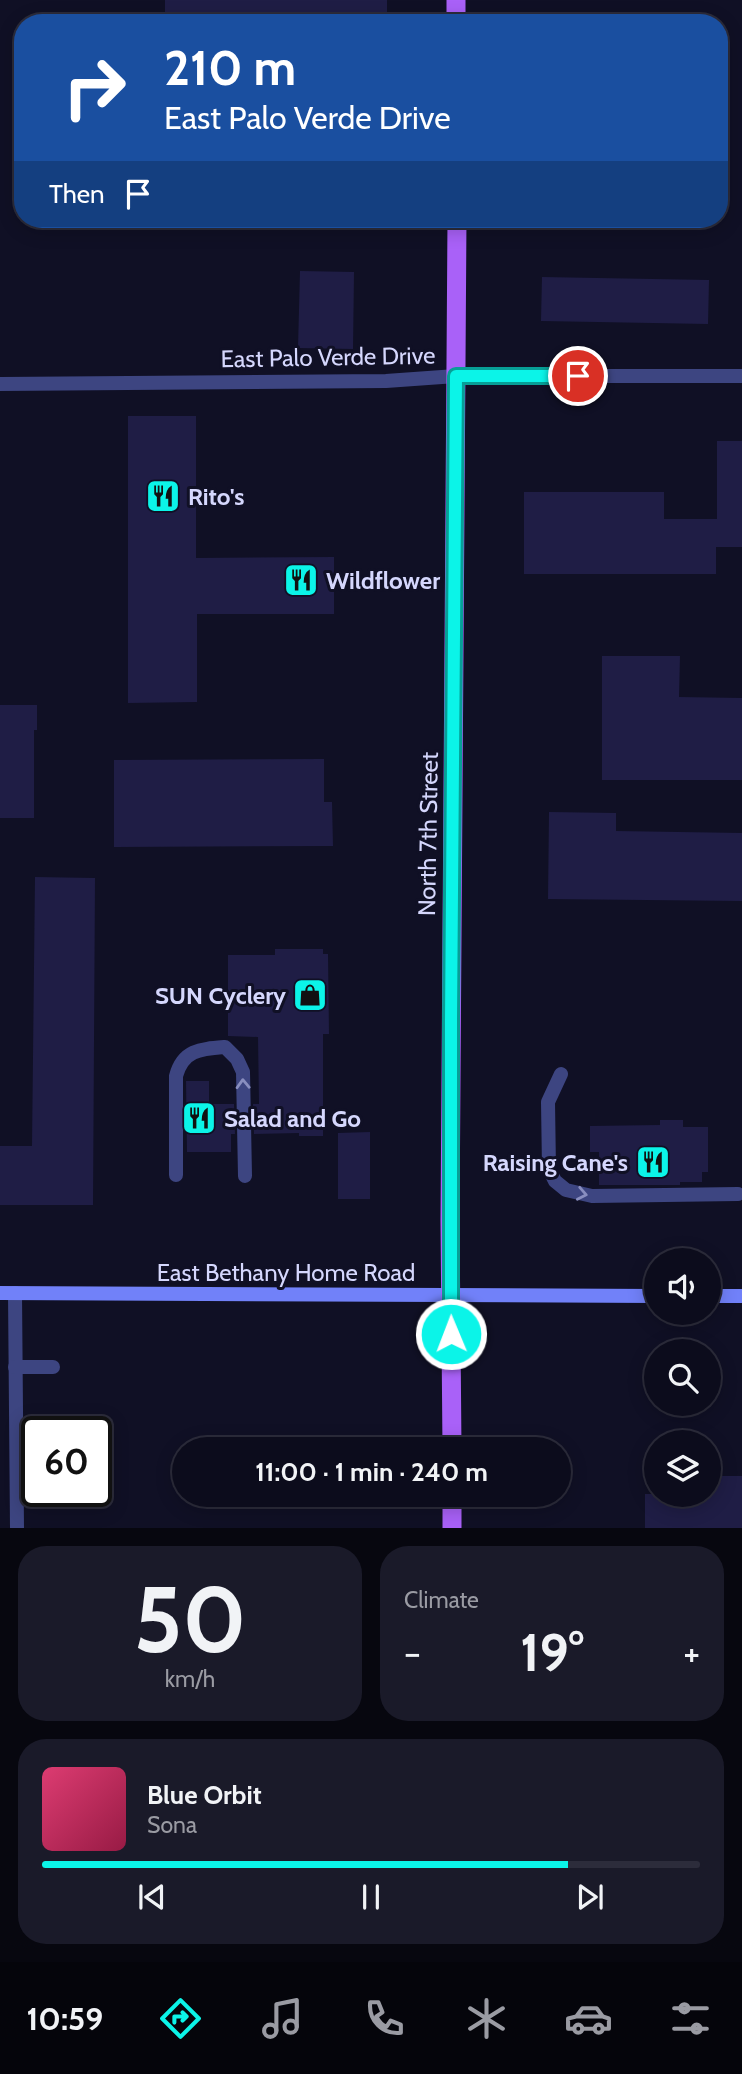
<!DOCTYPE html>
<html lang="en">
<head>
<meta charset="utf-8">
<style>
  :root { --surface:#0c0c1c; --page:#1a1a29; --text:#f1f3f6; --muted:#9a9ba3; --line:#2c2c3b; --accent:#0bf4e8 }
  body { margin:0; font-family:Cabin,sans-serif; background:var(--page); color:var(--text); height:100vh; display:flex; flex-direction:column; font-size:26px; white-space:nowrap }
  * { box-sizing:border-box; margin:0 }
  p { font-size:23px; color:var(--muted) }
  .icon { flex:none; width:38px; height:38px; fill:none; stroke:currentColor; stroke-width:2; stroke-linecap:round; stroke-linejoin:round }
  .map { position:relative; height:1528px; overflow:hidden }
  .sheet { display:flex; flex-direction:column; gap:18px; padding:18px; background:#07070f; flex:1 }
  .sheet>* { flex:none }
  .banner { position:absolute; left:14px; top:14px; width:714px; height:214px; border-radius:28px; box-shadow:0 4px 18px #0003,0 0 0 2px var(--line); background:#1a4fa0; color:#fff; overflow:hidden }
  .tools { position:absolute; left:644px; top:1248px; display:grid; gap:14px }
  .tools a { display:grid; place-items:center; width:77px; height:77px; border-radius:50%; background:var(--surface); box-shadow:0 4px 18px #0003,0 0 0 2px var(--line); font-size:35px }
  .speed { position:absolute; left:21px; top:1416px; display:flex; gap:14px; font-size:35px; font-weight:700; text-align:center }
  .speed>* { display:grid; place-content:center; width:91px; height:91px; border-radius:50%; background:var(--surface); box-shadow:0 4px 18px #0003,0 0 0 2px var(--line); line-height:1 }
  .speed .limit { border:4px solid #111; border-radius:10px; background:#fff; color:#111 }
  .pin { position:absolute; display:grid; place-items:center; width:60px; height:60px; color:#fff; margin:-30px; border:4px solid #fff; border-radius:50%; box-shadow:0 2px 7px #0007 }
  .me { position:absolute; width:77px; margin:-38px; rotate:359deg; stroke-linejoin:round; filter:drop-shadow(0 0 5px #0008) }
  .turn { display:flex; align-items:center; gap:24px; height:147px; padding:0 35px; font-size:32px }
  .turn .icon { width:91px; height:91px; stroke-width:2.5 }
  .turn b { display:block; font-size:49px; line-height:60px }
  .then { display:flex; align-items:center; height:66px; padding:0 35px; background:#0003; gap:14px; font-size:26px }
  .big { font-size:52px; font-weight:800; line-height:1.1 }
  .sheet .card { flex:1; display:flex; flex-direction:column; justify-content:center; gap:10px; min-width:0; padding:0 24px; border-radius:28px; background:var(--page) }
  .sheet .dial { align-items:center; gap:0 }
  .dial b { font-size:91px; line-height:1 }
  .song { display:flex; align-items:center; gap:21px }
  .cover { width:84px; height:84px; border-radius:10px; background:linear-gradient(135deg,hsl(340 70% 55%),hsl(340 70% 35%)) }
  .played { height:7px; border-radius:4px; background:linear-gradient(90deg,var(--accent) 80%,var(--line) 80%) }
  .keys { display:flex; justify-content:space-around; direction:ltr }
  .heat { display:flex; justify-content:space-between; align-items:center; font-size:38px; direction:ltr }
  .sheet .tiles { flex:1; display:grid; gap:18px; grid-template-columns:1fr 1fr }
  .card:last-child { grid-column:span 2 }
  .trip { position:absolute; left:172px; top:1437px; width:399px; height:70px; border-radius:35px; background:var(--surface); box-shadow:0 4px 18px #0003,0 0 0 2px var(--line); font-weight:800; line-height:70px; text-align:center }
  .menu { display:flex; height:112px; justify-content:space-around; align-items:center; background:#05050b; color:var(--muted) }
  .menu .icon { width:49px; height:49px }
  .menu .current { color:var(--accent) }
  .menu b { font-size:32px; color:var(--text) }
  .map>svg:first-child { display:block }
</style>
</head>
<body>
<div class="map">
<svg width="742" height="1528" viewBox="0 0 742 1528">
  <rect width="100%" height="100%" fill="#101025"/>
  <g fill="#1f1d45">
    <rect x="165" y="0" width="222" height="23"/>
    <path d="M300,271L354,272L353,349L298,348Z"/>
    <path d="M542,277L709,280L708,324L541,321Z"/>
    <path d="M128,416H196V558L334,557V614H197V702L128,703Z"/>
    <path d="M717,441H742V547H716V574H524V492H664V519H717Z"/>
    <path d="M602,656H680L679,697L742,698V780H602Z"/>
    <path d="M0,705H37V730H34V818H0Z"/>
    <path d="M324,759V802H332L333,846L114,847V760Z"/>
    <path d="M549,812L616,813V831L742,833V901L548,899Z"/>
    <path d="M35,877L95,878L93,1205H0V1146H32Z"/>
    <path d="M275,949H323V954H328L329,1034H323V1136H299V1133L254,1134L253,1104H259L258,1037L228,1036V955H275Z"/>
    <path d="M186,1081H209V1104H234L235,1134H231V1152H187Z"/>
    <path d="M660,1120H683V1127H708V1172H702V1182H680V1185H599V1152H590V1126L660,1125Z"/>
    <path d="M370,1132V1199H338V1133Z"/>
    <path d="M709,1476H742V1528H645V1494H709Z"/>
  </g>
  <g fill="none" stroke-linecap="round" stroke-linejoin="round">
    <g stroke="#3d4581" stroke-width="14">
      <path d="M561,1074L548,1102L549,1169L555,1181L566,1190L592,1196L738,1194"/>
      <path d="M176,1175V1076C183,1050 200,1049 225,1047L237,1059L243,1072L245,1176"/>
      <path d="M15,1293L17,1528"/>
      <path d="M15,1367H53"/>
    </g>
    <path stroke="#3d4581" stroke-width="14" d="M0,384L386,381L456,376H742"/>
    <g stroke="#7181f9" stroke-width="14">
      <path d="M0,1293L656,1296"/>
      <path d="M709,1296H742"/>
    </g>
    <g stroke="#a961f8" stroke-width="19">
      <path d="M456,0V23"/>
      <path d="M452,1449L450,1221L457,219"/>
      <path d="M452,1494V1528"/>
    </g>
  </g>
  <defs><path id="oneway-chevron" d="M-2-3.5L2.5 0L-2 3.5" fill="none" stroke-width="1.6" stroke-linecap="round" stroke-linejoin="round" transform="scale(1.75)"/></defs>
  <g stroke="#898ebf">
    <use href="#oneway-chevron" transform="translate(243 1084) rotate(-92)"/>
    <use href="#oneway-chevron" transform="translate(582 1194) rotate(11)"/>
  </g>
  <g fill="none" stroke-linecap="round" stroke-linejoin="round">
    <g stroke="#079f97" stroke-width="18">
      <path id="route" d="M451,1334V1021L456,376H578"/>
    </g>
    <use href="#route" stroke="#0bf4e8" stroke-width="12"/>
  </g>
  <defs>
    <g id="restaurant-square" transform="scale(1.75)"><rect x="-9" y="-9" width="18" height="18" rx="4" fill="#0bf4e8" stroke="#101025"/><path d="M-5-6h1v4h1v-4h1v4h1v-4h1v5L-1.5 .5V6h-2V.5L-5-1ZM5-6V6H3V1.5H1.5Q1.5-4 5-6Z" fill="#111"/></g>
    <g id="shop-square" transform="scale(1.75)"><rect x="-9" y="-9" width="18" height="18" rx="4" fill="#0bf4e8" stroke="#101025"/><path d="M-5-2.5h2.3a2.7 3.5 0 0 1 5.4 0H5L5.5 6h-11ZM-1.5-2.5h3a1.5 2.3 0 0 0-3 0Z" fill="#111"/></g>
  </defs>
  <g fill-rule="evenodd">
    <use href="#restaurant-square" x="163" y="496"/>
    <use href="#restaurant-square" x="301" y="580"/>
    <use href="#shop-square" x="310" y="995"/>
    <use href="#restaurant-square" x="199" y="1118"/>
    <use href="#restaurant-square" x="653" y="1162"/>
  </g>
  <g text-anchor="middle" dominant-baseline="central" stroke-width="6" stroke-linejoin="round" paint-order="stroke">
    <g font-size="24" fill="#d5d7fd" stroke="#101025">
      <text transform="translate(328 357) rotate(-1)">East Palo Verde Drive</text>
      <text transform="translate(428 834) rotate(-89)">North 7th Street</text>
      <text x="286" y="1272">East Bethany Home Road</text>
    </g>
    <g font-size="24" font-weight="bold" fill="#d5d7fd" stroke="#101025" text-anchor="start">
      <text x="188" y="496">Rito's</text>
      <text x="326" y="580">Wildflower</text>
      <text x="286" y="995" text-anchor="end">SUN Cyclery</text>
      <text x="224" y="1118">Salad and Go</text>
      <text x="628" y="1162" text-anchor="end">Raising Cane's</text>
    </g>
  </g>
</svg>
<div class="tools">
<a><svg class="icon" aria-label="sound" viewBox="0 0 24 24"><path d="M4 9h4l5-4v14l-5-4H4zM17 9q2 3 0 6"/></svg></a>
<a><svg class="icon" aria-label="search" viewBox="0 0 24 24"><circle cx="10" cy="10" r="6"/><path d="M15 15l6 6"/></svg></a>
<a><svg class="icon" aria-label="layers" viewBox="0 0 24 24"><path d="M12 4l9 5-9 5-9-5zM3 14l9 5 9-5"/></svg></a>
</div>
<div class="speed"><div class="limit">60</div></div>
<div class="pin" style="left:578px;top:376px;background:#d93025"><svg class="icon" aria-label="arrive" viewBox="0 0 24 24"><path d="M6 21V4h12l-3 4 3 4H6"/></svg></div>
<svg class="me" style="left:451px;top:1334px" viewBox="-20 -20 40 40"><circle r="17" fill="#0bf4e8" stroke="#fff" stroke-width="3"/><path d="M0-11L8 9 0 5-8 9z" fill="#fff"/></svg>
<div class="trip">11:00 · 1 min · 240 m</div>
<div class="banner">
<div class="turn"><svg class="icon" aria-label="right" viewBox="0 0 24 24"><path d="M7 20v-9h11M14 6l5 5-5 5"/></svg><div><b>210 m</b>East Palo Verde Drive</div></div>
<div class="then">Then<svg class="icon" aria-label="arrive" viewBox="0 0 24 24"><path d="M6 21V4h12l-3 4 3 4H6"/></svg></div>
</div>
</div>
<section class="sheet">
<div class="tiles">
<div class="card dial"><b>50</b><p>km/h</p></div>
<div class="card"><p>Climate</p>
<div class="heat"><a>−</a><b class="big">19°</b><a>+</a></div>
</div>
<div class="card">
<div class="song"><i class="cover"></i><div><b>Blue Orbit</b><p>Sona</p></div></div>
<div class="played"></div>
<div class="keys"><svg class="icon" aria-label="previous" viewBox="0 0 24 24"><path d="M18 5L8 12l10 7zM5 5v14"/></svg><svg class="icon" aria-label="pause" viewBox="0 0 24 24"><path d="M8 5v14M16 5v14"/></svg><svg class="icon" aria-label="next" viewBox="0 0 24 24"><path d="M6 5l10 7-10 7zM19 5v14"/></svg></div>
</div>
</div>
</section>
<nav class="menu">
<b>10:59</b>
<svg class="icon current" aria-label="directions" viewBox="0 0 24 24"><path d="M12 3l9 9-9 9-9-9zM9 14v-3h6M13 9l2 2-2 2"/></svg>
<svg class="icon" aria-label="music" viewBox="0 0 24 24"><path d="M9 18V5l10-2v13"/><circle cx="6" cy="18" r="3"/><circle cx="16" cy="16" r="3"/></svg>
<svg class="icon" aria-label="phone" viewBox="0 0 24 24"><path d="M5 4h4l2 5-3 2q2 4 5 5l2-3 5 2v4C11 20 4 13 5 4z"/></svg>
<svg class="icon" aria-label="climate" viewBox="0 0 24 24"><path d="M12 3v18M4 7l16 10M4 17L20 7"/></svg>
<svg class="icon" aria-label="car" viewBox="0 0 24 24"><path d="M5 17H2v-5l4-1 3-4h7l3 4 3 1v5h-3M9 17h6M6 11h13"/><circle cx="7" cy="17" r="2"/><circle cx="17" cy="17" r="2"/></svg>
<svg class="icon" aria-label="filters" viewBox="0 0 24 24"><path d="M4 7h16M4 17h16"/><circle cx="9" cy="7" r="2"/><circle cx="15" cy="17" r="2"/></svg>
</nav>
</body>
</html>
